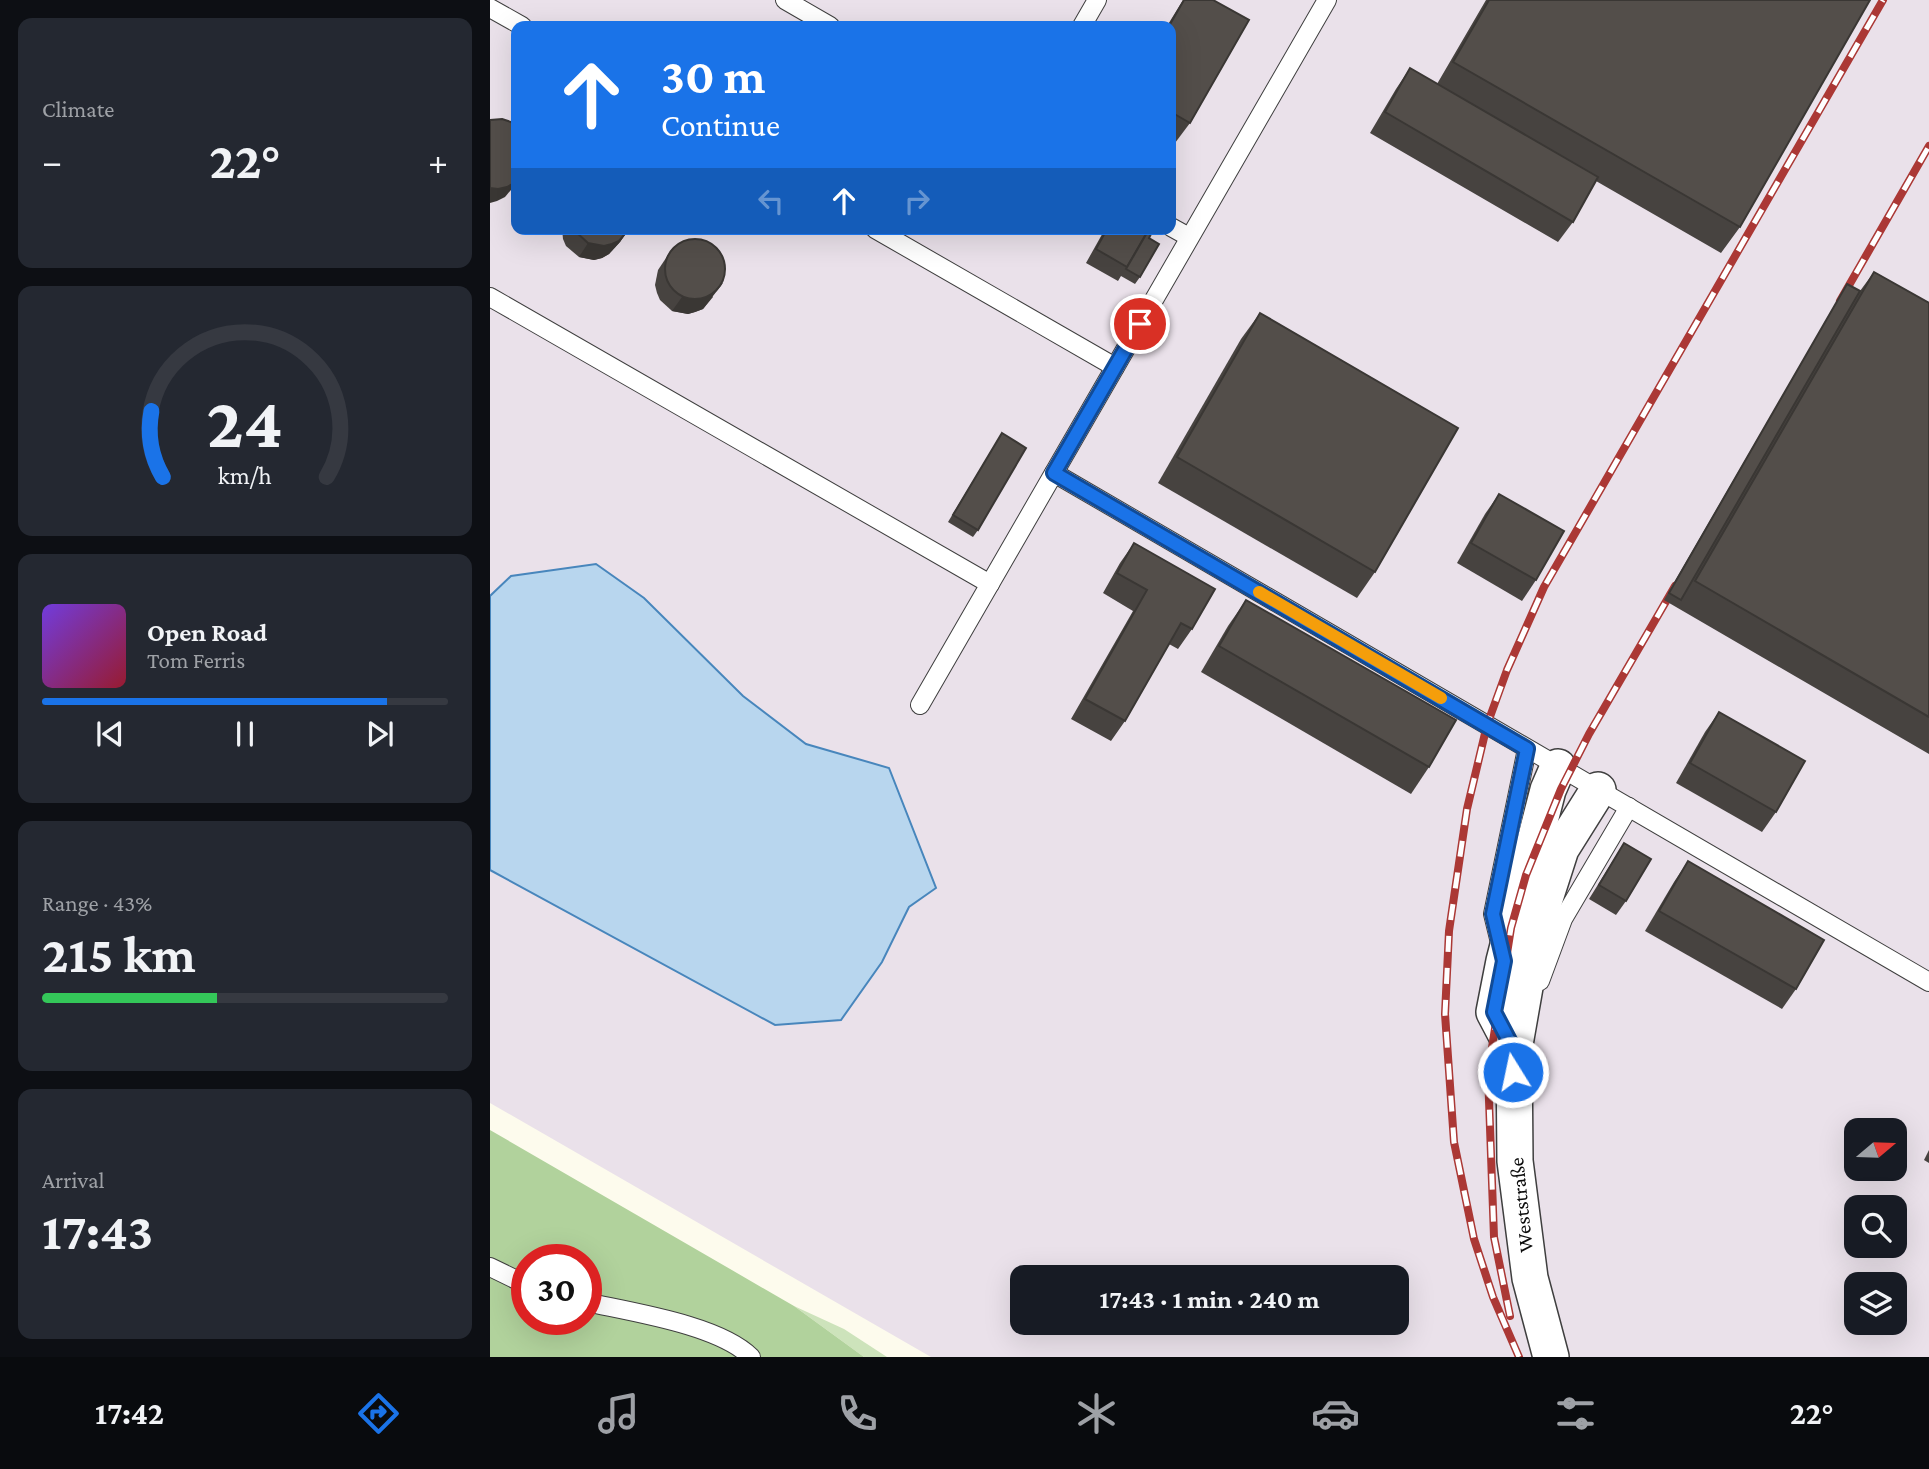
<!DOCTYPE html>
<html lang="en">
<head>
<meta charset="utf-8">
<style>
  :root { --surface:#171b24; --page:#242831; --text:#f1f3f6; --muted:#9ea1a6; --line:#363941; --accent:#1a73e8 }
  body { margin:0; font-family:"Crimson Pro",serif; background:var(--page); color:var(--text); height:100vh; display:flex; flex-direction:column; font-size:26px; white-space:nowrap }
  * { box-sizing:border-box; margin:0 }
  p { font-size:23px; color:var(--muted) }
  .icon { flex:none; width:38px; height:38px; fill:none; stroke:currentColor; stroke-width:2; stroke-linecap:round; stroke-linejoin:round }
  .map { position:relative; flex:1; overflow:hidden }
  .panel { display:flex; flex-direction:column; gap:18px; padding:18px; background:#0d0f14; width:490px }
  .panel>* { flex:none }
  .banner { position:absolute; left:21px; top:21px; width:665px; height:214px; border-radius:14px; box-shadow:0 7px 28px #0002; background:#1a73e8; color:#fff; overflow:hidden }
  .needle { width:46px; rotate:71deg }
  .buttons { position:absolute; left:1354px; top:1118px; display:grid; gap:14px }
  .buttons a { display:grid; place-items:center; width:63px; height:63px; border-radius:14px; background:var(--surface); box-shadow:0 7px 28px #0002; font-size:35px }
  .speed { position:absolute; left:21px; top:1244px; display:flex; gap:14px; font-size:35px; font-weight:700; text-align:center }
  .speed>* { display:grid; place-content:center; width:91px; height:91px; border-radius:50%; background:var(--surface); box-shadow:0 7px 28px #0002; line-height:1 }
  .speed .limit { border:10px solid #d22; background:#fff; color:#111 }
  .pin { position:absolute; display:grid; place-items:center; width:60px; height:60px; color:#fff; margin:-30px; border:4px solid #fff; border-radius:50%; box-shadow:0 2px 7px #0007 }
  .me { position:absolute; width:77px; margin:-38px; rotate:350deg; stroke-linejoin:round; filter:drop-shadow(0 0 5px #0008) }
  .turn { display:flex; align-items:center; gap:24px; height:147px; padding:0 35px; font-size:32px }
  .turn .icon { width:91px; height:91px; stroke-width:2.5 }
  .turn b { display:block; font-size:49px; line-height:60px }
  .lanes { display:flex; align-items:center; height:66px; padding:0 35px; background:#0003; justify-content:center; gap:35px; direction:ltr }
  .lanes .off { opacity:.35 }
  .big { font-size:52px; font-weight:700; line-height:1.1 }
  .panel .card { flex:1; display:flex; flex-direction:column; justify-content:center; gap:10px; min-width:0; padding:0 24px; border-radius:14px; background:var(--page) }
  .panel .dial { align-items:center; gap:0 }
  .dial svg { height:182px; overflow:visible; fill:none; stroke:var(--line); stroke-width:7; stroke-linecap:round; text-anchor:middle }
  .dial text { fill:var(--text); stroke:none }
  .song { display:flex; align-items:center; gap:21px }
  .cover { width:84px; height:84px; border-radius:10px; background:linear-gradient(135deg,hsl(260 70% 55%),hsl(350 70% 35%)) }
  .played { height:7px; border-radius:4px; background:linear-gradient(90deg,var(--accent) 85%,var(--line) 85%) }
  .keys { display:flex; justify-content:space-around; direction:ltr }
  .heat { display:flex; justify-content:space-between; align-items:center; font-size:38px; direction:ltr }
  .charge { height:10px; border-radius:5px; background:linear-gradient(90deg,#34c759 43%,var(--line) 0) }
  .trip { position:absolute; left:520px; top:1265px; width:399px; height:70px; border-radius:14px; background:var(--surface); box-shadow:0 7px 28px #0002; font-weight:700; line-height:70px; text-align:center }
  .tab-bar { display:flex; height:112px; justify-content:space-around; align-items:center; background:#090b0e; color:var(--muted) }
  .tab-bar .icon { width:49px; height:49px }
  .tab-bar .current { color:var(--accent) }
  .tab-bar b { font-size:32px; color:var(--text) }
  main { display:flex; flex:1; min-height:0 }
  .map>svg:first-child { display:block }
</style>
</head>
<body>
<main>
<section class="panel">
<div class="card"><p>Climate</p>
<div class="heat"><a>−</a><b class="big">22°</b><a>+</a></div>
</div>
<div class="card dial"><svg viewBox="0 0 100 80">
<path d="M14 69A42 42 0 1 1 86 69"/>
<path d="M14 69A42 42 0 0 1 9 40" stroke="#1a73e8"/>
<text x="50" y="56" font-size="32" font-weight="700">24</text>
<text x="50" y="72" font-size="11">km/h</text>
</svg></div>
<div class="card">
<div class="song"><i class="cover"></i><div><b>Open Road</b><p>Tom Ferris</p></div></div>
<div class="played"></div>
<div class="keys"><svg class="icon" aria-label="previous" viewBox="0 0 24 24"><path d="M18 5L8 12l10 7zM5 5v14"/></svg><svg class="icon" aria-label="pause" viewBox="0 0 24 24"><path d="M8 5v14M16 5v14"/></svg><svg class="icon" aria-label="next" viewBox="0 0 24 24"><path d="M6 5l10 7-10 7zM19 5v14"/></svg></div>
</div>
<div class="card"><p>Range · 43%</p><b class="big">215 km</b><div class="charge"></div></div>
<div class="card"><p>Arrival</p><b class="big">17:43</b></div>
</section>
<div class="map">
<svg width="1439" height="1357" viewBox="0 0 1439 1357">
  <rect width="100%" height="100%" fill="#fdfbed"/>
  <path fill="#eae1ea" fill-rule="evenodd" d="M0,0H1439V1357H441L0,1103ZM26,26H681V229H26ZM1367,1130H1405V1169H1367ZM1367,1208H1405V1246H1367ZM532,1278H906V1323H532ZM1367,1284H1405V1323H1367Z"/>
  <path fill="#cde3bb" d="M304,1306L354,1329L397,1357H374Z"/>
  <path fill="#b1d29c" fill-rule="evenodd" d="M0,1130L304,1306L374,1357H0ZM37,1260H96V1320H37Z"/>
  <path fill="#b8d6ee" stroke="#4886bc" stroke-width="2" d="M106,564L154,598L253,696L316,744L399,768L446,888L419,907L392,962L351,1020L285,1025L0,870V596L21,576Z"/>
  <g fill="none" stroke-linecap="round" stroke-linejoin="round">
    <g stroke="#3f3f3f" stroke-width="20">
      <g id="service">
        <path d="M295,0L340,26"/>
        <path d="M0,8L32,26"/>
        <path d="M592,26L607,0"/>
        <path d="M681,227L699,237"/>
        <path d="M385,229L625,367"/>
        <path d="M0,297L500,584"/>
        <path d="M564,473L1439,982"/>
        <path d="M430,705L837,0"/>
        <path d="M1011,947L1003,914L1037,749"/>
        <path d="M1050,981L1073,919L1139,807"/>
        <path d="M0,1267L37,1285"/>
        <path d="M96,1302C141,1312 229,1325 261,1357"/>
      </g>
    </g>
    <g stroke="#3f3f3f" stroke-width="38">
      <g id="minor">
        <path d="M1024,1050L1004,1012L1014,961L1058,790L1068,767"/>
        <path d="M1061,1357L1040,1278L1025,1161L1024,1050L1045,930L1071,849L1108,790"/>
      </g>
    </g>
    <use href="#service" stroke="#fff" stroke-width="18"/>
    <use href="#minor" stroke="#fff" stroke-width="35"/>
    <g stroke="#ab3835" stroke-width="8">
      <g id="rail">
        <path d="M1350,301L1439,146"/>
        <path d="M1020,1316L1004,1237L998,1073L1021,928L1036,875L1071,789L1099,734L1185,586"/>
        <path d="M1029,1357L1003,1297L984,1239L964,1142L955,1014L959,931L977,809L997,725L1017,670L1054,587L1393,0"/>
      </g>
    </g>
    <use href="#rail" stroke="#fff" stroke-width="5" stroke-dasharray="16" stroke-linecap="butt"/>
  </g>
  <g fill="#474340">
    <path d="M693,0H723L700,123L685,143L681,140V26H677Z"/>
    <path d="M996,0H1380L1250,227L1231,253L1106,181L1083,222L1068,242L880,133L906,89L920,68L947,84Z"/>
    <path d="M72,229H139L130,242L119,254L112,258L104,260L89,257L76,246L73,239Z"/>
    <path d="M615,229H659L658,231L659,238L650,277L645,284L631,276L628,281L596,263Z"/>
    <path d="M182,249L223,297L213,309L205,312L198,314L182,311L170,300L167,293L165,285L168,270Z"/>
    <path d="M1384,272L1439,303V754L1174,600L1353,291L1357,284L1370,291Z"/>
    <path d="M770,313L885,572L867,598L668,483L751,339Z"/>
    <path d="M512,433L488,530L483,537L458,522Z"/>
    <path d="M1009,494L1046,580L1032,601L967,563L995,514Z"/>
    <path d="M644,543L702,629L688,649L679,644L635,721L621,741L581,719L643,611L613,593L630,563Z"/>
    <path d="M756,600L939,767L921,794L711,672L738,626Z"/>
    <path d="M1229,712L1286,812L1272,832L1186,783L1215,732Z"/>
    <path d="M1134,843L1136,901L1126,915L1099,899Z"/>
    <path d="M1198,861L1306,989L1292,1009L1155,931L1184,882Z"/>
    <path d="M1439,1150V1163L1434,1160Z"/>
  </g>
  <g fill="#3a3734">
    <path d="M26,182V184L15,197L7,201L0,203V188Z"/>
    <path d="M139,229L130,242L119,254L112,258L104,260L89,257L98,243Z"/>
    <path d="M233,283L213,309L205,312L198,314L182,311L192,297Z"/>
  </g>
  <g fill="#534e4a" stroke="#3a3734" stroke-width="2">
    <path d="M694,0H723L759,20L700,123L681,112V26H679Z"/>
    <path d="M999,0H1380L1250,227L963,62Z"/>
    <path d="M920,68L1108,177L1083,222L895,112Z"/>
    <path d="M12,119L21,122L26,127V182L17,187L8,189L0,188V120Z"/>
    <path d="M85,229H139L129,241L122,244L114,246L98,243L86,232Z"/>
    <path d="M617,229H659L637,267L606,249Z"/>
    <path d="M658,231L661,234L659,238L669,244L650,277L636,269Z"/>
    <circle cx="205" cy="269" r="30"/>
    <path d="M1384,272L1439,303V717L1205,581Z"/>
    <path d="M1357,284L1370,291L1191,600L1179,593Z"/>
    <path d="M770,313L968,428L885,572L687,457Z"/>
    <path d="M512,433L536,448L488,530L463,515Z"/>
    <path d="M1009,494L1074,531L1046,580L981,543Z"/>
    <path d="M644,543L725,589L702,629L691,623L635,721L595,699L657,590L627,573Z"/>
    <path d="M756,600L966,720L939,767L729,646Z"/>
    <path d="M1229,712L1315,761L1286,812L1200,763Z"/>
    <path d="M1134,843L1161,859L1136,901L1109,885Z"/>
    <path d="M1198,861L1334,940L1306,989L1169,911Z"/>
  </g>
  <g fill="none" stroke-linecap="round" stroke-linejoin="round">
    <g stroke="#114b97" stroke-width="18">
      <path id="route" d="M650,324L564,473L1037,749L1003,914L1014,961L1004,1012L1024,1050L1023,1072"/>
    </g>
    <use href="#route" stroke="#1a73e8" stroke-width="12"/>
    <path stroke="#f59e0b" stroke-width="12" d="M769,592L951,698"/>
  </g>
  <g text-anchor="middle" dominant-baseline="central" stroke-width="7" stroke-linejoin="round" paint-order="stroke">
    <g font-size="21" fill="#0c0c0c" stroke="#fff">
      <text transform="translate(1031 1205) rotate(-96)">Weststraße</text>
    </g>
  </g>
</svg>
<div class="buttons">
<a><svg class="needle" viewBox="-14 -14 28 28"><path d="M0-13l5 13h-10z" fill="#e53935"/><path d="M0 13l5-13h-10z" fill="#9ea1a6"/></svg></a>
<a><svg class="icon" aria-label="search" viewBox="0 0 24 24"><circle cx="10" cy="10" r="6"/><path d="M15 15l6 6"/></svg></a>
<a><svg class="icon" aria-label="layers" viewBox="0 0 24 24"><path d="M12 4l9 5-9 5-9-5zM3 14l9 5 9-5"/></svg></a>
</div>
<div class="speed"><div class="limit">30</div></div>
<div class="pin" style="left:650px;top:324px;background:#d93025"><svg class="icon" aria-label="arrive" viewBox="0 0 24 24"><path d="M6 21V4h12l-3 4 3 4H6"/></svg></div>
<svg class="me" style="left:1023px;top:1072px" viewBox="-20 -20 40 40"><circle r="17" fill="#1a73e8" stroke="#fff" stroke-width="3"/><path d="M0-11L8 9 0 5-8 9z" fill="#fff"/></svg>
<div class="trip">17:43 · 1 min · 240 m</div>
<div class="banner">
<div class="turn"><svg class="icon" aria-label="ahead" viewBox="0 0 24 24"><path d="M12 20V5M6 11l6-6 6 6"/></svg><div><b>30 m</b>Continue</div></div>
<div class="lanes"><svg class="icon off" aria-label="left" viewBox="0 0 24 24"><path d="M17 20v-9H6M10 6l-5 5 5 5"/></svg><svg class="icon" aria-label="ahead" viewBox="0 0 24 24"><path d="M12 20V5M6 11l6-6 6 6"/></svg><svg class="icon off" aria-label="right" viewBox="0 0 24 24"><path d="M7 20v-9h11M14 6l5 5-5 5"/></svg></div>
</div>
</div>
</main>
<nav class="tab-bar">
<b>17:42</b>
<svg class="icon current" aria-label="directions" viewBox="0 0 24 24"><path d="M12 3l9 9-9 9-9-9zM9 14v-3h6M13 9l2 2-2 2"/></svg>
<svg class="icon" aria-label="music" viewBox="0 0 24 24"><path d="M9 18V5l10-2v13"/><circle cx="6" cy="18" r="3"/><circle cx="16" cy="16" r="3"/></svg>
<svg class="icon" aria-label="phone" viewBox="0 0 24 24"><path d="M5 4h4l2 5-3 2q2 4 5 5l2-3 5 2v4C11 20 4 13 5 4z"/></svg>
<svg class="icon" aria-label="climate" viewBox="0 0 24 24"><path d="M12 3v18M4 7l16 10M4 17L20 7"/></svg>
<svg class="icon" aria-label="car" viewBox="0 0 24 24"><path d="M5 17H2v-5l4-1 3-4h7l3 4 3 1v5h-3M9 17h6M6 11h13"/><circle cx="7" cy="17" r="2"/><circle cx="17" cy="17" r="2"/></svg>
<svg class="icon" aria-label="filters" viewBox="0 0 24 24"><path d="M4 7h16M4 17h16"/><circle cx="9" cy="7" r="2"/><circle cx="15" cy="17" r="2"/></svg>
<b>22°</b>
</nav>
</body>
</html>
